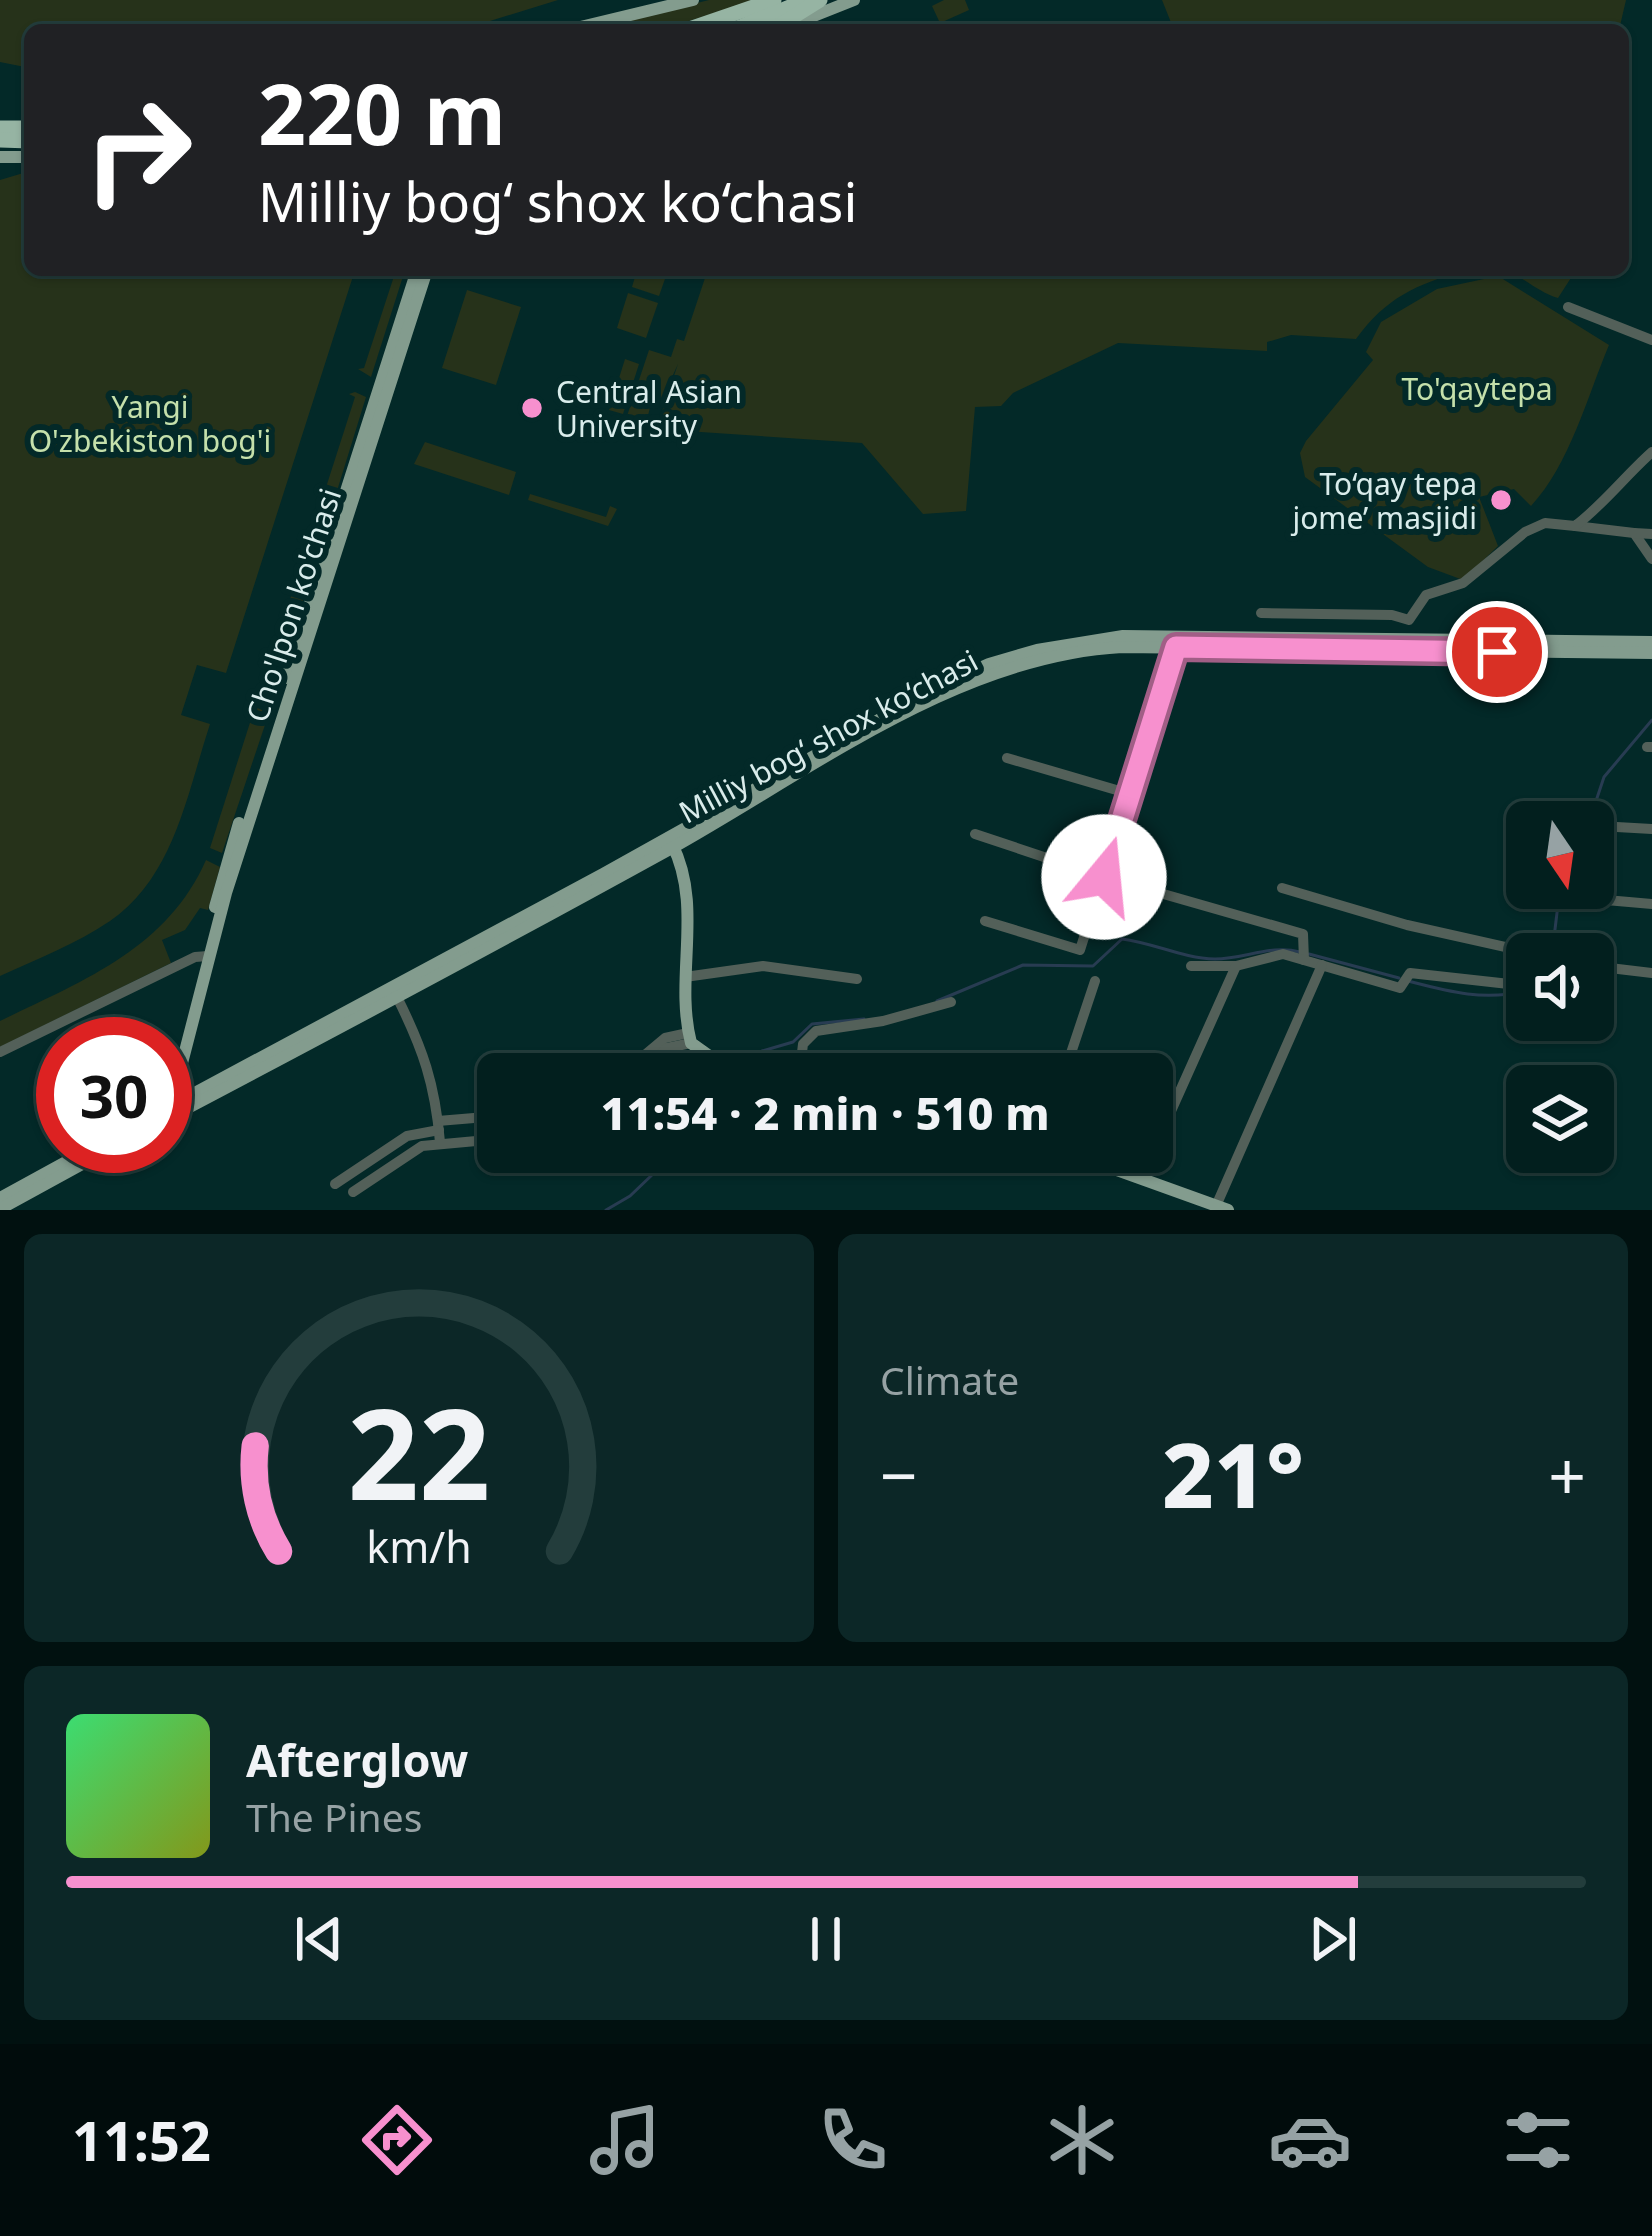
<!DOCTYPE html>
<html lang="en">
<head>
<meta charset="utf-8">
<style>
  :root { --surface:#021f1e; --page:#0c2727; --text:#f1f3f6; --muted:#96a2a4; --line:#233d3c; --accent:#f790ce }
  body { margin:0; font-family:"Noto Sans",sans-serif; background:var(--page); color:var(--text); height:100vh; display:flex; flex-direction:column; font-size:45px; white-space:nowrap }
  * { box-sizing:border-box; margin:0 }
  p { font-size:39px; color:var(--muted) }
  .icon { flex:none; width:66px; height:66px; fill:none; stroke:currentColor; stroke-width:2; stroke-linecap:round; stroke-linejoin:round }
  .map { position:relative; height:1210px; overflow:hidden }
  .details { display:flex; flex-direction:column; gap:24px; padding:24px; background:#011110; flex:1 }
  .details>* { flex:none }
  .hud { position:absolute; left:24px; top:24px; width:1605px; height:252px; border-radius:18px; box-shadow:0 3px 9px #0004,0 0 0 3px var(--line); background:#202124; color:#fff; overflow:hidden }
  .needle { width:78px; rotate:167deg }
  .buttons { position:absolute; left:1506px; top:801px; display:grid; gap:24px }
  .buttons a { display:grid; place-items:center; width:108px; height:108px; border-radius:18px; background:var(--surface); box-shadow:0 3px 9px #0004,0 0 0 3px var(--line); font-size:60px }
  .speed { position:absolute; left:36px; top:1017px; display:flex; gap:24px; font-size:60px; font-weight:700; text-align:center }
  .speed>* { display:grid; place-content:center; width:156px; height:156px; border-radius:50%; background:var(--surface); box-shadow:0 3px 9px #0004,0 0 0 3px var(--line); line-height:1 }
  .speed .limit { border:18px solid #d22; background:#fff; color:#111 }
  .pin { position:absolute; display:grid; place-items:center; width:102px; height:102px; color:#fff; margin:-51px; border:6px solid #fff; border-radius:50%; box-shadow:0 3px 12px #0007 }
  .me { position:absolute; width:132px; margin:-66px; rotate:17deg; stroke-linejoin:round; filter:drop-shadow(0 0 9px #0008) }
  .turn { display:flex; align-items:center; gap:42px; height:252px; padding:0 36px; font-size:54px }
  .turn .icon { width:156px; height:156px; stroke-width:2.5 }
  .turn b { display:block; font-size:84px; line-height:102px }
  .big { font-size:90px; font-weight:800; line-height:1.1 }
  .details .widget { flex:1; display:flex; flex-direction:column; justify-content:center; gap:18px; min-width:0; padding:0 42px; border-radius:18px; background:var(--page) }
  .details .dial { align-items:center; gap:0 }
  .dial svg { height:312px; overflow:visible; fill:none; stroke:var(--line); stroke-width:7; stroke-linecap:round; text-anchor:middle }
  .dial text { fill:var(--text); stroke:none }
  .song { display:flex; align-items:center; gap:36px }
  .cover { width:144px; height:144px; border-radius:18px; background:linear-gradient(135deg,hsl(140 70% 55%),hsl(70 70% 35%)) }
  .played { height:12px; border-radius:6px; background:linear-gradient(90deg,var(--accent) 85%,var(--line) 85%) }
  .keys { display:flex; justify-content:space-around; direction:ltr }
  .heat { display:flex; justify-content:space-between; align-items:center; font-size:66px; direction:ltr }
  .details .tiles { flex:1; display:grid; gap:24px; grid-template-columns:1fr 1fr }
  .widget:last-child { grid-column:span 2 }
  .trip { position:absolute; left:477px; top:1053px; width:696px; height:120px; border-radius:18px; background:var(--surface); box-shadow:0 3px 9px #0004,0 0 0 3px var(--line); font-weight:800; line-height:120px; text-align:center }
  .menu { display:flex; height:192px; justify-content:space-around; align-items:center; background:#010c0c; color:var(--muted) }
  .menu .icon { width:84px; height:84px }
  .menu .current { color:var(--accent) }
  .menu b { font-size:54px; color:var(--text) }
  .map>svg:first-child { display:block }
</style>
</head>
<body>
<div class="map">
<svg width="1652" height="1210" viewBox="0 0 1652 1210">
  <rect width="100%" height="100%" fill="#032928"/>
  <g fill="#26321a">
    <path d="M0,0H558L461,30H30V68L0,62Z"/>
    <path d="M709,0H758L659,30H588Z"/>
    <path d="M944,0H965L969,10L940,23L932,6Z"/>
    <path d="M1162,0H1626L1619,30H1174Z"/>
    <path d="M30,171V270H355L226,673L197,665L181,715L210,724C187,794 174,877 110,921C76,944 37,959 0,976V180Z"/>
    <path d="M396,270H405L371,377L358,369L364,368Z"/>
    <path d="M637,270L666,276L659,296L632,287Z"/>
    <path d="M721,270H1466C1415,285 1387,297 1356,339L1291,335L1267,342V351L1118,343L1013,393L1001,406L975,407L966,511L923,514L862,443L656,429L678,364L661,401L652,400L646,423L627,416L649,350L671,357L677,339L684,341L707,272L719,274Z"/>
    <path d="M1505,270H1576L1558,298C1538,292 1525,278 1505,270Z"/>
    <path d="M1498,276L1609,345C1587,397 1570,464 1531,506L1514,489L1479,497L1498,546L1463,580L1428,567L1305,477L1300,453L1306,441L1373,360L1366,352L1381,322L1437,289Z"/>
    <path d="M467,290L521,307L496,385L442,368Z"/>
    <path d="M628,293L658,303L646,338L617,328Z"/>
    <path d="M625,359L639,364L623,414L609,410Z"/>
    <path d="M355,392L366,397L273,698L260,693L355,397L349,394Z"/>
    <path d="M425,442L516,472L509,495L414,464Z"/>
    <path d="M530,494L606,517L610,506L617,509L608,526L528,500Z"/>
    <path d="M255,707L269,713L222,853L210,848Z"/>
    <path d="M206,860L220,867L208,910L200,908L185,930L162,940L171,963L0,1047V1021C82,981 167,949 206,860Z"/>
  </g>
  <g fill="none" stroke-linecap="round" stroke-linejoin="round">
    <g stroke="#283c52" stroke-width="3">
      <path d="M1589,822L1604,777L1652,720"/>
      <path d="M1309,954L1399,978"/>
      <path d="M1552,954L1560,888"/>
      <path d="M1408,981C1450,992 1483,1001 1527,991"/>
      <path d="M937,1001L1023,965L1093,966L1122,939C1154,943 1182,958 1215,959C1245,959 1271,944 1300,952"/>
      <path d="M762,1051L793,1042L812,1024L864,1019"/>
      <path d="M760,1074L761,1065"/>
      <path d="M606,1210L630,1196L676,1152"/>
    </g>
    <g stroke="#536059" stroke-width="10">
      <path d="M1568,307L1652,340"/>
      <path d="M1575,526L1634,533L1652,559"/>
      <path d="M1634,533L1652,534"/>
      <path d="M1261,613L1392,615L1409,620L1426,595L1463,583L1525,532L1545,523L1575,526C1603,505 1625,476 1652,452"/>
      <path d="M1647,747H1652"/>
      <path d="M1007,758L1130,794"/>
      <path d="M1599,826L1652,829"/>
      <path d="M975,834L1104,877L1303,934L1304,960"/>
      <path d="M1282,888L1407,925L1537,954"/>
      <path d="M1606,900L1652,904"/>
      <path d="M985,921L1080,950L1176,647"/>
      <path d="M1191,966H1236L1283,954L1400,988L1410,973L1527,986"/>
      <path d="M1593,966L1652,973"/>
      <path d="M685,977L763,966L857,979"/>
      <path d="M397,997C423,1049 435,1084 440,1142"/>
      <path d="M0,1052L195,957L208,956"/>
      <path d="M801,1061L803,1044L816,1031L883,1021L951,1002"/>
      <path d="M622,1074L665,1038L688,1033"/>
      <path d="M636,1074L667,1048L691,1043"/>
      <path d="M1064,1074L1095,981"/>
      <path d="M438,1121L498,1116"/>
      <path d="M1141,1178L1236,966"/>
      <path d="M335,1184L407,1136L439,1130"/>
      <path d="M353,1192L422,1146L498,1139"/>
      <path d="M1216,1206L1322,965"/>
    </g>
    <g stroke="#839c8e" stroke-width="12">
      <path d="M786,27L854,0"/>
      <path d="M568,30L693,0"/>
      <path d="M0,157H30"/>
      <path d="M286,678L417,270"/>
      <path d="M672,844C704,907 674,977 691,1043L712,1058L783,1059L848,1074"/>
      <path d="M215,907L239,823"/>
      <path d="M189,1099L182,1085V1063L226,893L427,270"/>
      <path d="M165,1109L603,874L934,689L989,664L1037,650L1123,636L1652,642"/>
      <path d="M165,1120C334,1031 503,941 670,849C810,771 957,656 1122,647L1652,653"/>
      <path d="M1067,1152L1228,1210"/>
      <path d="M0,1198L95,1146"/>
      <path d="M0,1209L115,1146"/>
    </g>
    <g stroke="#96b4a3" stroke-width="15">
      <path d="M686,30L774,0"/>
      <path d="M733,30L807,0"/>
      <path d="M772,30L820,0"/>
      <path d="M0,128H30"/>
      <path d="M0,140L30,141"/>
    </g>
  </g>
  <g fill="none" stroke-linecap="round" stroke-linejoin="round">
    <g stroke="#a15e86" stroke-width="30">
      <path id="route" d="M1104,877L1176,647L1497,652"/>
    </g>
    <use href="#route" stroke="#f790ce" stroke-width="21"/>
  </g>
  <g fill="#f790ce" stroke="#032928" stroke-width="4.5">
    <circle cx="532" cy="408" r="12"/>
    <circle cx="1501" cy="500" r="12"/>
  </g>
  <g text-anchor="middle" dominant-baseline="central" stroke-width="12" stroke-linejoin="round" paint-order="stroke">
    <g font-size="30" fill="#c5e0ab" stroke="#032928">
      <text x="1477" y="388">To'qaytepa</text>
      <text x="150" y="406">Yangi<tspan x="150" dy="34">O'zbekiston bog'i</tspan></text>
    </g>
    <g font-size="30" fill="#d9eceb" stroke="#032928" text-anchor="start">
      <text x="556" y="391">Central Asian<tspan x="556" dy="34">University</tspan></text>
      <text x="1477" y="483" text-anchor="end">To‘qay tepa<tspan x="1477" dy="34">jome’ masjidi</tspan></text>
    </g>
    <g font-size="30" fill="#d9eceb" stroke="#032928">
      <text transform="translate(293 605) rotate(-72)">Cho'lpon ko'chasi</text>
      <text transform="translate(828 736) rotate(-28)">Milliy bog‘ shox ko‘chasi</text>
    </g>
  </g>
</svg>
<div class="buttons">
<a><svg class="needle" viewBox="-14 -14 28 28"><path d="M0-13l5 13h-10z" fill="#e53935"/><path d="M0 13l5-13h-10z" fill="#96a2a4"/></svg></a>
<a><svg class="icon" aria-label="sound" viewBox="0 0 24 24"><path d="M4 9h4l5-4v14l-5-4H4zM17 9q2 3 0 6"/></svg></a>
<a><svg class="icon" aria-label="layers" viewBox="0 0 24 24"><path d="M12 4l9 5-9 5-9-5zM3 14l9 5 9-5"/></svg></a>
</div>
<div class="speed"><div class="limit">30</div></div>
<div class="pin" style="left:1497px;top:652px;background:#d93025"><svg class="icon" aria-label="arrive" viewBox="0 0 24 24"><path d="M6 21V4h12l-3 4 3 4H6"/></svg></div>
<svg class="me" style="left:1104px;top:877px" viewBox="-20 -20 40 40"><circle r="19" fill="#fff"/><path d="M0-13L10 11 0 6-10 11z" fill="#f790ce"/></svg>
<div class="trip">11:54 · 2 min · 510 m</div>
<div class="hud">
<div class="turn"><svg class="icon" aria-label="right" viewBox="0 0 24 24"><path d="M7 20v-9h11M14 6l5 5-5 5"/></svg><div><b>220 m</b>Milliy bog‘ shox ko‘chasi</div></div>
</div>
</div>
<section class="details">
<div class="tiles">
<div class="widget dial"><svg viewBox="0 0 100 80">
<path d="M14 69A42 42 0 1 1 86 69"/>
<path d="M14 69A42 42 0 0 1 8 42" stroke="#f790ce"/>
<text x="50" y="56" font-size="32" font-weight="700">22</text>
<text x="50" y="72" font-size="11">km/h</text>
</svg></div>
<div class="widget"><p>Climate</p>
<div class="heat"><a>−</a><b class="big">21°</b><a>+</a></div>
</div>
<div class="widget">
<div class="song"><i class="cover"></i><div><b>Afterglow</b><p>The Pines</p></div></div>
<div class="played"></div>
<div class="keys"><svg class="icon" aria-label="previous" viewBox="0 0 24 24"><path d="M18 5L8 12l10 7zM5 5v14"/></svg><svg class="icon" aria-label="pause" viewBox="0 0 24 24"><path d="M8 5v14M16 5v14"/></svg><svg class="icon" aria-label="next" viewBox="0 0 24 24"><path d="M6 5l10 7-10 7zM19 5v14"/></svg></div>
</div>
</div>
</section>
<nav class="menu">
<b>11:52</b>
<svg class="icon current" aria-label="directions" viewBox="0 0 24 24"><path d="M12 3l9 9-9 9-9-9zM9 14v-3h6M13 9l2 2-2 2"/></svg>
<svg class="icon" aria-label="music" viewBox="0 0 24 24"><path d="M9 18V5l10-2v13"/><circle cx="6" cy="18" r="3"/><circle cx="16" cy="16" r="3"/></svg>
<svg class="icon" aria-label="phone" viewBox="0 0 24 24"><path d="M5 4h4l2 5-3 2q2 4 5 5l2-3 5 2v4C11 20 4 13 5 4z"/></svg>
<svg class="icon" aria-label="climate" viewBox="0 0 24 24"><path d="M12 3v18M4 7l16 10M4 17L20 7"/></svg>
<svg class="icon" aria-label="car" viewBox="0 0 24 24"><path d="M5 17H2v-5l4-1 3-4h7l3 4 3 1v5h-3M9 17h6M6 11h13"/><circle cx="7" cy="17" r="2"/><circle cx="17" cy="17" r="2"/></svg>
<svg class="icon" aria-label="filters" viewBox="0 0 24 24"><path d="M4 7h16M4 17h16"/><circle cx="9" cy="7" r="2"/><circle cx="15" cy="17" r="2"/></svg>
</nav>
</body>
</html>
